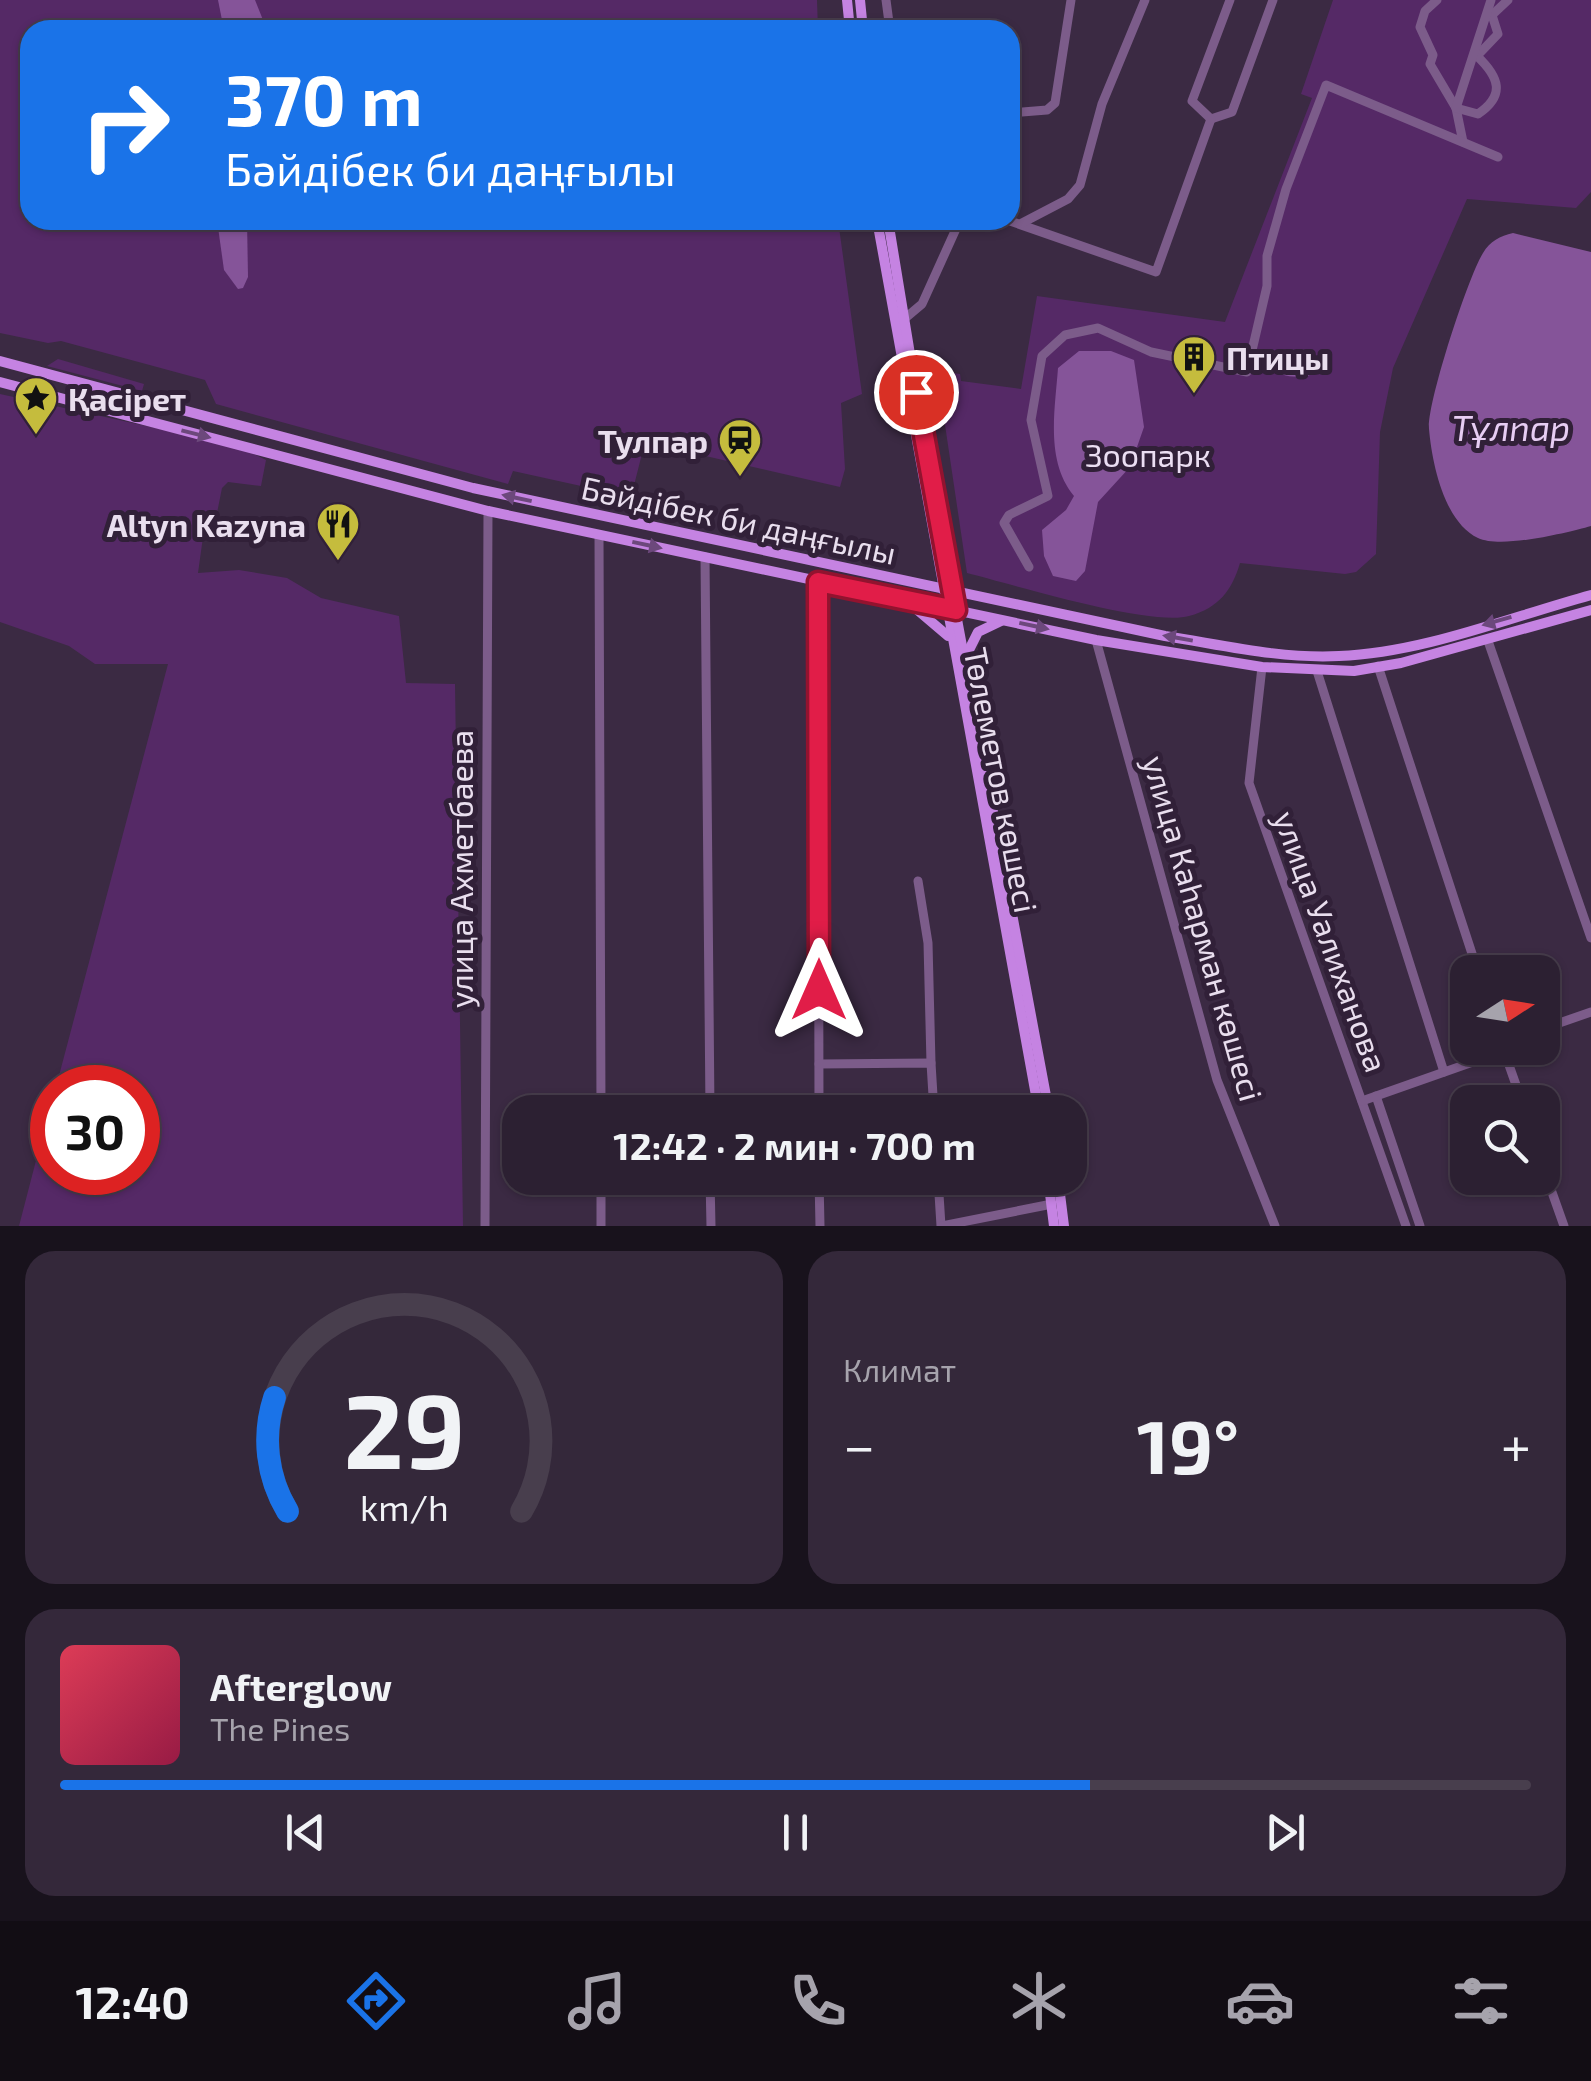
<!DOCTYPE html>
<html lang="ru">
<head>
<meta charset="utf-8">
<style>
  :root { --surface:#2c2032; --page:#34283a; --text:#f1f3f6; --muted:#a6a3ac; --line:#483e4d; --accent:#1a73e8 }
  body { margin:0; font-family:"Exo 2",sans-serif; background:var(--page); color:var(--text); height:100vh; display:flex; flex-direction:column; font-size:38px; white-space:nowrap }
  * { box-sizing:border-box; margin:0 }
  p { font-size:32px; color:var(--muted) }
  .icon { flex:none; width:55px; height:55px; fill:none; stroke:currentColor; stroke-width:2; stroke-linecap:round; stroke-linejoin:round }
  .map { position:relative; height:1226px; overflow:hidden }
  .panel { display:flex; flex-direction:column; gap:25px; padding:25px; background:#18121c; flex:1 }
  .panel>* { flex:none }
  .hud { position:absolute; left:20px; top:20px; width:1000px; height:210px; border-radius:30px; box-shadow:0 2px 8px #0004,0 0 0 2px var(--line); background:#1a73e8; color:#fff; overflow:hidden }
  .needle { width:65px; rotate:78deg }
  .fabs { position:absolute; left:1450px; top:955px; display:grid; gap:20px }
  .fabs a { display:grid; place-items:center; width:110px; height:110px; border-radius:20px; background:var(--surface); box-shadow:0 2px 8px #0004,0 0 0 2px var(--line); font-size:50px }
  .speed { position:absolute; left:30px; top:1065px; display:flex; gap:20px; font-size:50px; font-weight:700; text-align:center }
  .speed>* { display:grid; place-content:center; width:130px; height:130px; border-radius:50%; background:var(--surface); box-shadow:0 2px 8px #0004,0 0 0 2px var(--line); line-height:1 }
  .speed .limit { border:15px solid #d22; background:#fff; color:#111 }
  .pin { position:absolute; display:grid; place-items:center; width:85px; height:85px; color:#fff; margin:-42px; border:5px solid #fff; border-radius:50%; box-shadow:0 2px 10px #0007 }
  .me { position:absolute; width:110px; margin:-55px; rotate:0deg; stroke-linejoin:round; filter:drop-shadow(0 0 8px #0008) }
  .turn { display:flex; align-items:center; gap:35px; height:210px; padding:0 40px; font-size:45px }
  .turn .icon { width:130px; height:130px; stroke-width:2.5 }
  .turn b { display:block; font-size:70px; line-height:85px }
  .big { font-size:75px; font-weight:700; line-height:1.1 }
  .panel .widget { flex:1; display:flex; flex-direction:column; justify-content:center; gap:15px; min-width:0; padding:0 35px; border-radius:30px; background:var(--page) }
  .panel .dial { align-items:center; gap:0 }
  .dial svg { height:260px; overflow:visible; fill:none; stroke:var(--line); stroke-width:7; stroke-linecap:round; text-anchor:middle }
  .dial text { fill:var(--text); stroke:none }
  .song { display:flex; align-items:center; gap:30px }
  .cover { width:120px; height:120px; border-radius:15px; background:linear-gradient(135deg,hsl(350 70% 55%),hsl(340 70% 35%)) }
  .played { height:10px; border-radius:5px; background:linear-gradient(90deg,var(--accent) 70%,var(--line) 70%) }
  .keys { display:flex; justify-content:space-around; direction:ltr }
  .heat { display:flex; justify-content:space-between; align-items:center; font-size:55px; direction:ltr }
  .panel .tiles { flex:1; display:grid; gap:25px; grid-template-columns:1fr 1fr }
  .widget:last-child { grid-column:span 2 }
  .trip { position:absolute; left:502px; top:1095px; width:585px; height:100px; border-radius:30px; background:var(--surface); box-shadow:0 2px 8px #0004,0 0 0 2px var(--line); font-weight:700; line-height:100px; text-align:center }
  .dock { display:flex; height:160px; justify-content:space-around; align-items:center; background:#120d14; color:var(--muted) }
  .dock .icon { width:70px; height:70px }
  .dock .on { color:var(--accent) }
  .dock b { font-size:45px; color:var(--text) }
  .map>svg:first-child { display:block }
</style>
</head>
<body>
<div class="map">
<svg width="1591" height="1226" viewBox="0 0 1591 1226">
  <rect width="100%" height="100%" fill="#3b2a43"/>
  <g fill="#552966">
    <path d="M0,0H817L818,30H30V220H838L862,394L841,403L845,469L840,487L645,442L631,497L513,471L508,484L216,404L205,380L61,341L48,343L0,333Z"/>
    <path d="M1333,0H1591V192L1576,208L1467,199L1393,368L1380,432L1376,554L1356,572L1345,574L1240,563C1232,590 1219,608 1189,616C1151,627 1011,584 967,573L937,371L960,374L961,381L1021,389L1037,296L1225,322L1312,98L1301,94Z"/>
    <path d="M58,359L144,384L142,391L47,366Z"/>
    <path d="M0,394L174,432L250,452L266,460L261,486L228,482L222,488L212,538L203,537L198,573L239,570L287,578L321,598L399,616L406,683L455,684L463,1226H19L52,1099V1172H138V1088L56,1087L168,664H95L69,646L0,622Z"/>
  </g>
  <g fill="#855499">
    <path d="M218,0H255L267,30H224Z"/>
    <path d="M217,220H247L248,277L243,288L238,289L224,270Z"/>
    <path d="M1513,233L1591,252V526C1566,533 1501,549 1478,538C1444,522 1432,463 1429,429C1427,403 1468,277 1483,253C1490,241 1500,236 1513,233Z"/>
    <path d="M1079,351H1111L1134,360L1144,427L1130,467L1098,502L1085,571L1076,581L1053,576L1044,556L1042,530L1066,510L1074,496C1045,461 1055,410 1058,368Z"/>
    <path d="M1286,353L1306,357L1312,364L1309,376C1292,378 1273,377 1267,359Z"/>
  </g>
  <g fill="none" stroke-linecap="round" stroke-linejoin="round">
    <g stroke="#7c5c8a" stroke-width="9">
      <path d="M886,0L890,30"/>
      <path d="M1230,0L1192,101L1211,119L1232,112L1273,0"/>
      <path d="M1437,0L1425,11L1420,27L1433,55L1430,64L1456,108L1463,142"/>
      <path d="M1456,108L1478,114C1506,95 1499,77 1477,56L1498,34L1492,15L1508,0"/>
      <path d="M1456,108L1491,0"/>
      <path d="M1010,113L1047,110L1055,103L1071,0"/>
      <path d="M1007,220L1156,272L1211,119"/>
      <path d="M1022,223L1068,199L1080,185L1102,104L1145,0"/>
      <path d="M903,320L922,304L960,220"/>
      <path d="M599,535L601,1112"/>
      <path d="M705,557L710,1112"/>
      <path d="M1029,567L1004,523L1009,515L1048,496L1031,420L1042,356L1065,335L1098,328L1151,352L1247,372L1267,286V256L1286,189L1326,85L1498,157"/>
      <path d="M818,581L819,1112"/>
      <path d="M1096,640L1217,1080L1275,1226"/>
      <path d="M1488,641L1591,938"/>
      <path d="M1378,666L1478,972"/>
      <path d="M1262,667L1249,783L1406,1226"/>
      <path d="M1317,671L1444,1072"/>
      <path d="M918,881L928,943L931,1063"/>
      <path d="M1542,1029L1591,1012"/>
      <path d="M1503,1048L1522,1102"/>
      <path d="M819,1064L931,1063L934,1112"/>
      <path d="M1376,1096L1420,1226"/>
      <path d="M1362,1101L1504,1051"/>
      <path d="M948,1112L1038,1105"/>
      <path d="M1542,1164L1564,1226"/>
      <path d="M601,1178V1226"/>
      <path d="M710,1178L711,1226"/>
      <path d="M819,1178L820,1226"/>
      <path d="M938,1178L941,1226"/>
      <path d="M485,1226L488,511"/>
      <path d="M942,1226L1052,1204"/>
    </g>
    <g stroke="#c583e2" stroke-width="10">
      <path d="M847,0L850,30"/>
      <path d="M860,0L863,30"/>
      <path d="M877,220L1039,1112"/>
      <path d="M888,220L928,464L1049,1112"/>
      <path d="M0,361L473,488L1165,636C1223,645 1280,659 1339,656C1423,653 1510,617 1591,595"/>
      <path d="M0,382L488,511L1096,640L1262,667L1354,671L1401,663L1591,610"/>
      <path d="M908,602L948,636"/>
      <path d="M966,656L978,632L1001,621"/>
      <path d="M1048,1178L1054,1226"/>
      <path d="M1058,1178L1064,1226"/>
    </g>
  </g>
  <defs><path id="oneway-solid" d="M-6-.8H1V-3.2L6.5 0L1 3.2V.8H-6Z" transform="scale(2.5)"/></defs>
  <g fill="#6c487c">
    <use href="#oneway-solid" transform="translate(196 434) rotate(14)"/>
    <use href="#oneway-solid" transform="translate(517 498) rotate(-168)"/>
    <use href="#oneway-solid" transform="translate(647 545) rotate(12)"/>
    <use href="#oneway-solid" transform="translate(1497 621) rotate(164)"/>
    <use href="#oneway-solid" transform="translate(1034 626) rotate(12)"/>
    <use href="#oneway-solid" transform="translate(1178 638) rotate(-170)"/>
  </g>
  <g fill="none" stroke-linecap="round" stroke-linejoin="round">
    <g stroke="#92132f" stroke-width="25">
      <path id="route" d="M819,990L818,582L956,610L916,392"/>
    </g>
    <use href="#route" stroke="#e11d48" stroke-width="18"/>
  </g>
  <defs>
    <g id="building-pin" transform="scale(2.25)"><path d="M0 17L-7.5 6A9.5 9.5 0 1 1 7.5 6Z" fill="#c5bc3d" stroke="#312038"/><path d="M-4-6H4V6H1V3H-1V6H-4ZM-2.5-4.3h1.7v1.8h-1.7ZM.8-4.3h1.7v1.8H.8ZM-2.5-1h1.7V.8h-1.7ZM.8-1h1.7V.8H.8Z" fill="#111"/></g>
    <g id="sight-pin" transform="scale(2.25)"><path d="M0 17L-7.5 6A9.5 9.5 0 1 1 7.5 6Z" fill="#c5bc3d" stroke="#312038"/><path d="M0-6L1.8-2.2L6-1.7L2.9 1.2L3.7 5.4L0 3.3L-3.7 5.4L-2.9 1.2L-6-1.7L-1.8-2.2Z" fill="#111"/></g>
    <g id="station-pin" transform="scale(2.25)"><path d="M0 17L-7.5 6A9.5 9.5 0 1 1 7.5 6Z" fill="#c5bc3d" stroke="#312038"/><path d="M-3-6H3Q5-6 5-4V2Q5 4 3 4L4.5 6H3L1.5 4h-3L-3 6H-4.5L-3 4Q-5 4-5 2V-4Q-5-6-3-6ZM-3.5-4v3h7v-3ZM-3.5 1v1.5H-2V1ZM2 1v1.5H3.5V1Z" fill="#111"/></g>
    <g id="restaurant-pin" transform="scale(2.25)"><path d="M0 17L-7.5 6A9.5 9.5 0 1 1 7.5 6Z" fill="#c5bc3d" stroke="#312038"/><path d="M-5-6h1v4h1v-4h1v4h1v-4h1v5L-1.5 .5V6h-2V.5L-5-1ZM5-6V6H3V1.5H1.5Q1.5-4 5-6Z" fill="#111"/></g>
  </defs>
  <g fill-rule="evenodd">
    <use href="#building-pin" x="1194" y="357"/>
    <use href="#sight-pin" x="36" y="398"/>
    <use href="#station-pin" x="740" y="440"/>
    <use href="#restaurant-pin" x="338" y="524"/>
  </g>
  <g text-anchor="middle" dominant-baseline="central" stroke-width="10" stroke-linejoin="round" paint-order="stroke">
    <g font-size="32" font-weight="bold" fill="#e9deee" stroke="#312038" text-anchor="start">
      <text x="1226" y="357">Птицы</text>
      <text x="68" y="398">Қасірет</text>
      <text x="708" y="440" text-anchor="end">Тулпар</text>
      <text x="306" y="524" text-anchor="end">Altyn Kazyna</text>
    </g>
    <g font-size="32" fill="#ebdef2" stroke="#312038">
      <text x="1148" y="454">Зоопарк</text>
    </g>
    <g font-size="32" fill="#e9deee" stroke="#312038">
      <text transform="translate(739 519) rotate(12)">Бәйдібек би даңғылы</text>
      <text transform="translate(1002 780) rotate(79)">Төлеметов көшесі</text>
      <text transform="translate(460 869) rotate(-90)">улица Ахметбаева</text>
      <text transform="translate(1204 928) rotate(74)">улица Каһарман көшесі</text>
      <text transform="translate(1332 941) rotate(70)">улица Уалиханова</text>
    </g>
    <g font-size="35" font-style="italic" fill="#e7cdf3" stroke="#312038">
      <text x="1511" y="427">Тұлпар</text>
    </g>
  </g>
</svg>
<div class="fabs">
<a><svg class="needle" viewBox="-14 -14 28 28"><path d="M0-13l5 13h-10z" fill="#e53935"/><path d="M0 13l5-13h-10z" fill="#a6a3ac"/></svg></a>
<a><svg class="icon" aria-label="search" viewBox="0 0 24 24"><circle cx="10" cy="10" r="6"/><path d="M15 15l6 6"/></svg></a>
</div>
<div class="speed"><div class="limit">30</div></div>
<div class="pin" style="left:916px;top:392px;background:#d93025"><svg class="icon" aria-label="arrive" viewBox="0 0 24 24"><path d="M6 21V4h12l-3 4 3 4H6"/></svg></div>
<svg class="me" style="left:819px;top:990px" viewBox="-20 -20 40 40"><path d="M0-17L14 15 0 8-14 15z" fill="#e11d48" stroke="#fff" stroke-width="4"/></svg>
<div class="trip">12:42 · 2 мин · 700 m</div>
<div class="hud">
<div class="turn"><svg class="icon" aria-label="right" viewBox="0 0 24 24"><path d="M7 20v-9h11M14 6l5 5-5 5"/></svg><div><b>370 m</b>Бәйдібек би даңғылы</div></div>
</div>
</div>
<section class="panel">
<div class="tiles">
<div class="widget dial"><svg viewBox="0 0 100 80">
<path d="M14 69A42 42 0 1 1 86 69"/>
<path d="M14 69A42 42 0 0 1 10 34" stroke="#1a73e8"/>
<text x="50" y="56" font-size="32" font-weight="700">29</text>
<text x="50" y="72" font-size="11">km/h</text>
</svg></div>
<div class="widget"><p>Климат</p>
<div class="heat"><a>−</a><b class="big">19°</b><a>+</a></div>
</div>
<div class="widget">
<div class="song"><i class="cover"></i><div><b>Afterglow</b><p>The Pines</p></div></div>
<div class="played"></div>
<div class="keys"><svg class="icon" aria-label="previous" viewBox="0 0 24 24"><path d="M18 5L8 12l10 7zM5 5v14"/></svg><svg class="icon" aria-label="pause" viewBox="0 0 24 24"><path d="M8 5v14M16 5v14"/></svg><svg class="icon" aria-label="next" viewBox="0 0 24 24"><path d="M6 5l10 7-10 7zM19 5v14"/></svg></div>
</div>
</div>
</section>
<nav class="dock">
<b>12:40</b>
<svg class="icon on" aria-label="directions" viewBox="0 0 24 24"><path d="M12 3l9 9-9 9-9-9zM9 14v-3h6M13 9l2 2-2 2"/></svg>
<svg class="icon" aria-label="music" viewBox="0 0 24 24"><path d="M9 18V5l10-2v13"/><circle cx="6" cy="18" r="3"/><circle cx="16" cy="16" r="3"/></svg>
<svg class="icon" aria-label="phone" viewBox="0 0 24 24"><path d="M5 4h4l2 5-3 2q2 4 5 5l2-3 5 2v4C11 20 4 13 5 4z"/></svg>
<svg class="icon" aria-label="climate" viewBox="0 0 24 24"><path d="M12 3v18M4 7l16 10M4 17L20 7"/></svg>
<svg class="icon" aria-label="car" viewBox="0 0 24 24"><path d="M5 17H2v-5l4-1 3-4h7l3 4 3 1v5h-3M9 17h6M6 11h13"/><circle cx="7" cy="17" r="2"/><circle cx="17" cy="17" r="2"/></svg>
<svg class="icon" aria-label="filters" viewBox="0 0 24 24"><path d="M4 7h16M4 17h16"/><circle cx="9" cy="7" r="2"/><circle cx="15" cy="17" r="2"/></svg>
</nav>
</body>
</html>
